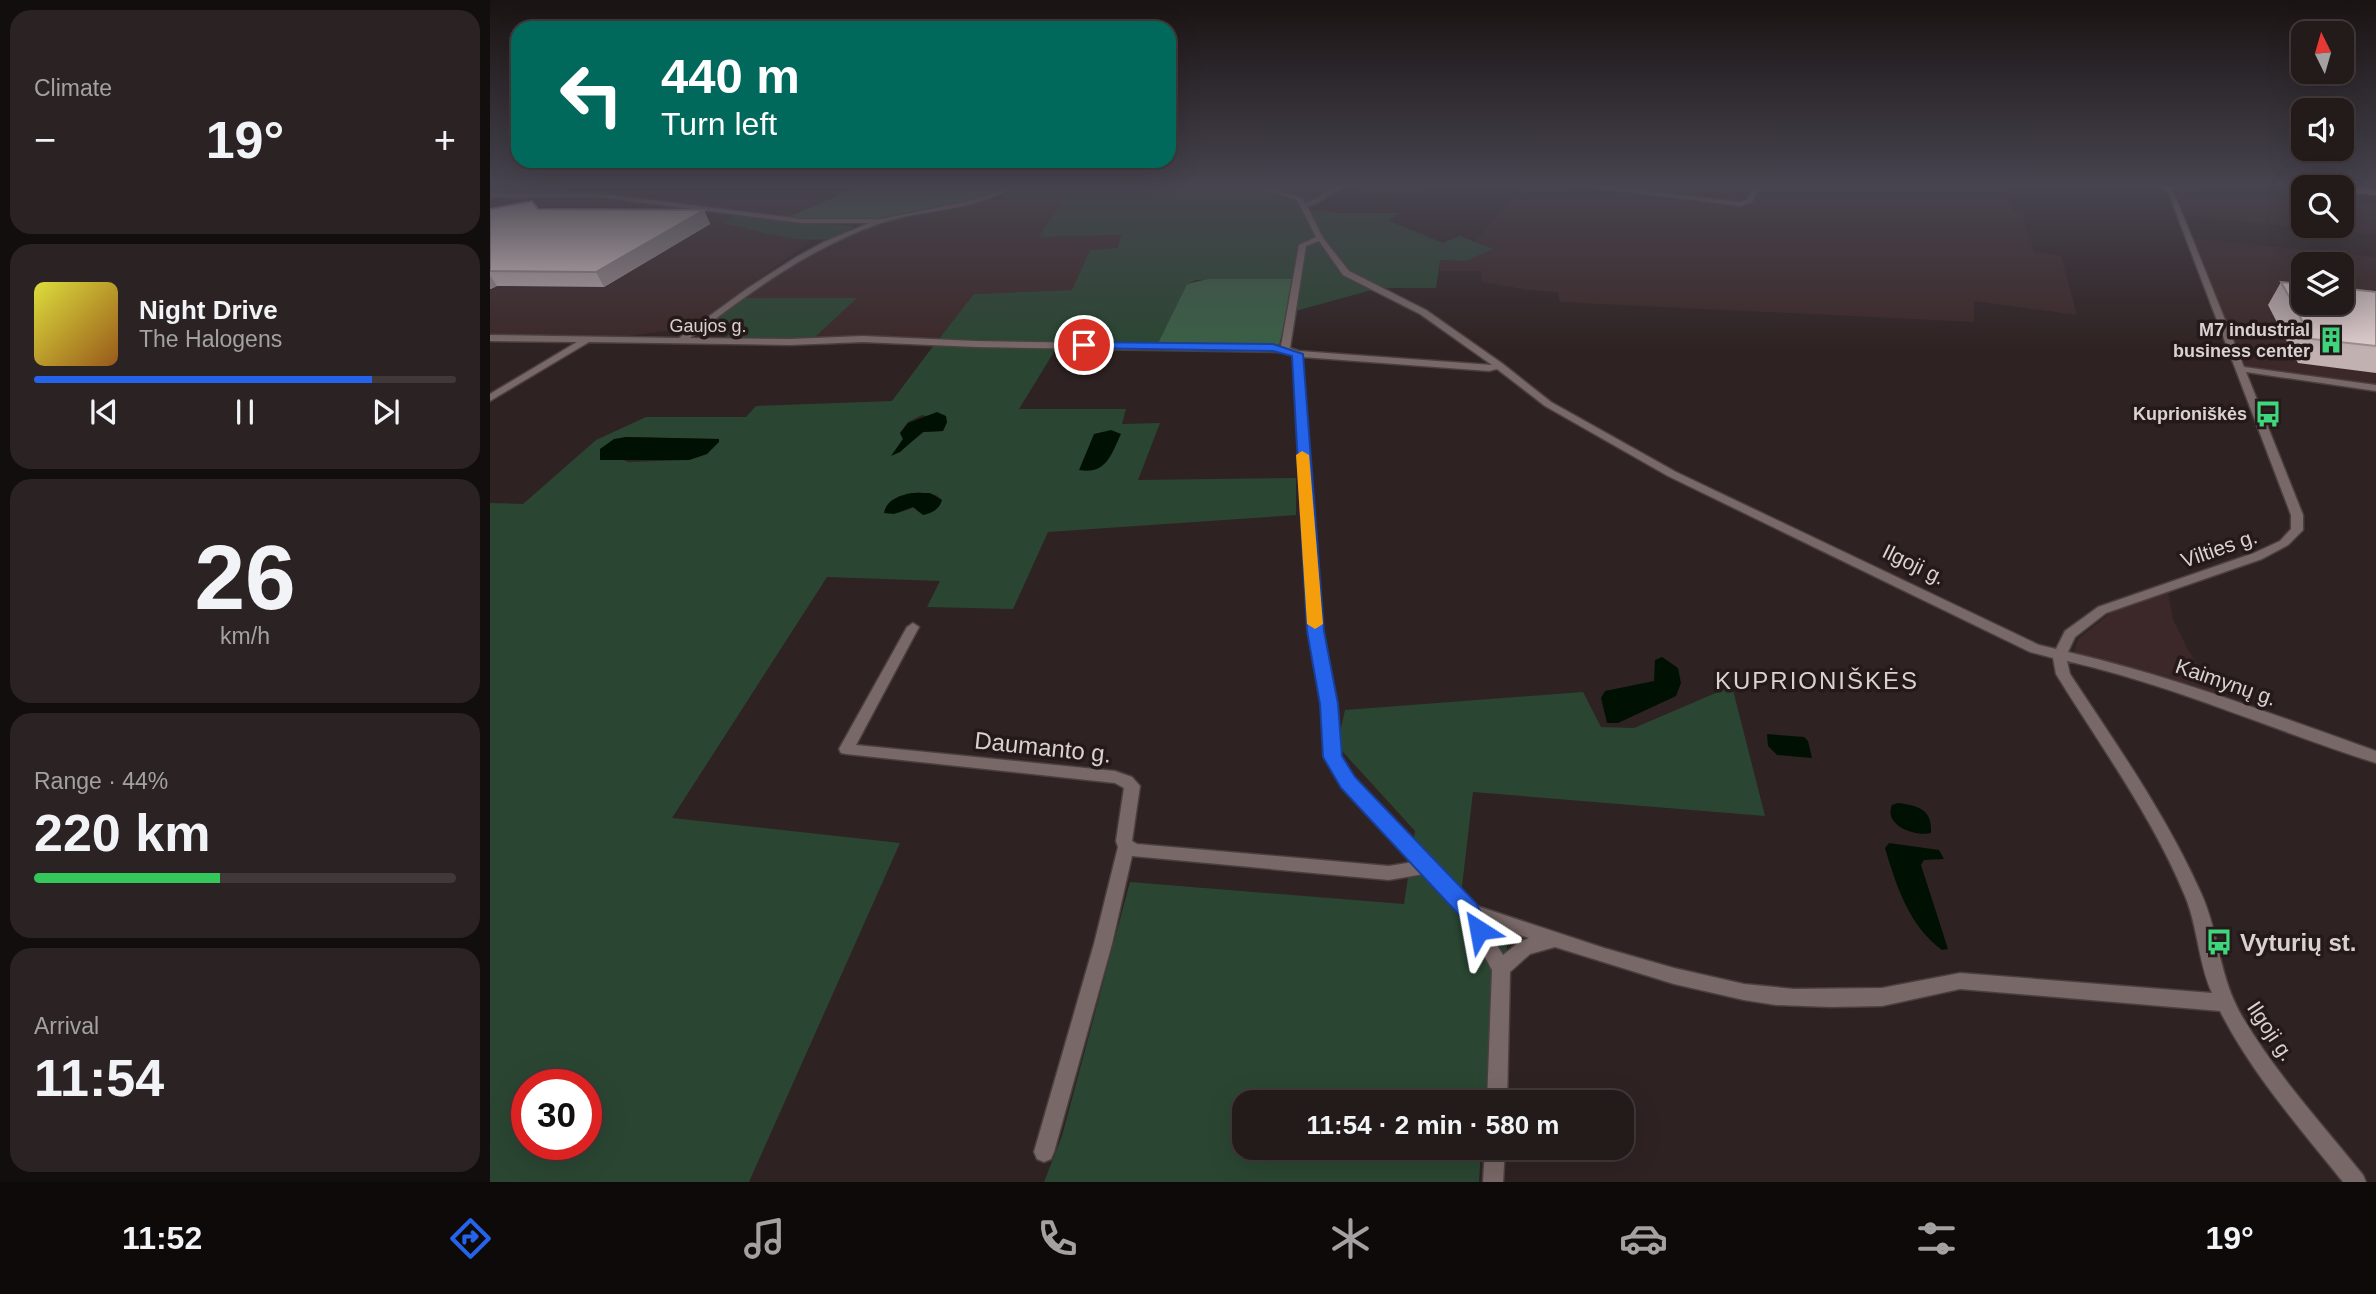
<!DOCTYPE html>
<html lang="en">
<head>
<meta charset="utf-8">
<style>
  :root { --surface:#231a1a; --page:#2b2323; --text:#f1f3f6; --muted:#a3a1a2; --line:#403839; --accent:#2563eb }
  body { margin:0; font-family:Helvetica,sans-serif; background:var(--page); color:var(--text); height:100vh; display:flex; flex-direction:column; font-size:26px; white-space:nowrap }
  * { box-sizing:border-box; margin:0 }
  p { font-size:23px; color:var(--muted) }
  .icon { flex:none; width:38px; height:38px; fill:none; stroke:currentColor; stroke-width:2; stroke-linecap:round; stroke-linejoin:round }
  .map { position:relative; flex:1; overflow:hidden }
  .drawer { display:flex; flex-direction:column; gap:10px; padding:10px; background:#130e0e; width:490px }
  .drawer>* { flex:none }
  .banner { position:absolute; left:21px; top:21px; width:665px; height:147px; border-radius:21px; box-shadow:0 7px 28px #0002,0 0 0 2px var(--line); background:#00695c; color:#fff; overflow:hidden }
  .needle { width:46px; rotate:355deg }
  .controls { position:absolute; left:1801px; top:21px; display:grid; gap:14px }
  .controls a { display:grid; place-items:center; width:63px; height:63px; border-radius:14px; background:var(--surface); box-shadow:0 7px 28px #0002,0 0 0 2px var(--line); font-size:35px }
  .speed { position:absolute; left:21px; top:1069px; display:flex; gap:14px; font-size:35px; font-weight:700; text-align:center }
  .speed>* { display:grid; place-content:center; width:91px; height:91px; border-radius:50%; background:var(--surface); box-shadow:0 7px 28px #0002,0 0 0 2px var(--line); line-height:1 }
  .speed .limit { border:10px solid #d22; background:#fff; color:#111 }
  .pin { position:absolute; display:grid; place-items:center; width:60px; height:60px; color:#fff; margin:-30px; border:4px solid #fff; border-radius:50%; box-shadow:0 2px 7px #0007 }
  .me { position:absolute; width:77px; margin:-38px; rotate:326deg; stroke-linejoin:round; filter:drop-shadow(0 0 5px #0008) }
  .turn { display:flex; align-items:center; gap:24px; height:147px; padding:0 35px; font-size:32px }
  .turn .icon { width:91px; height:91px; stroke-width:2.5 }
  .turn b { display:block; font-size:49px; line-height:60px }
  .big { font-size:52px; font-weight:700; line-height:1.1 }
  .drawer .tile { flex:1; display:flex; flex-direction:column; justify-content:center; gap:10px; min-width:0; padding:0 24px; border-radius:21px; background:var(--page) }
  .drawer .dial { align-items:center; gap:0 }
  .dial b { font-size:91px; line-height:1 }
  .song { display:flex; align-items:center; gap:21px }
  .cover { width:84px; height:84px; border-radius:10px; background:linear-gradient(135deg,hsl(60 70% 55%),hsl(30 70% 35%)) }
  .played { height:7px; border-radius:4px; background:linear-gradient(90deg,var(--accent) 80%,var(--line) 80%) }
  .keys { display:flex; justify-content:space-around; direction:ltr }
  .heat { display:flex; justify-content:space-between; align-items:center; font-size:38px; direction:ltr }
  .charge { height:10px; border-radius:5px; background:linear-gradient(90deg,#34c759 44%,var(--line) 0) }
  .trip { position:absolute; left:742px; top:1090px; width:402px; height:70px; border-radius:21px; background:var(--surface); box-shadow:0 7px 28px #0002,0 0 0 2px var(--line); font-weight:700; line-height:70px; text-align:center }
  .menu { display:flex; height:112px; justify-content:space-around; align-items:center; background:#0e0a0a; color:var(--muted) }
  .menu .icon { width:49px; height:49px }
  .menu .current { color:var(--accent) }
  .menu b { font-size:32px; color:var(--text) }
  main { display:flex; flex:1; min-height:0 }
  .map>svg:first-child { display:block }
</style>
</head>
<body>
<main>
<section class="drawer">
<div class="tile"><p>Climate</p>
<div class="heat"><a>−</a><b class="big">19°</b><a>+</a></div>
</div>
<div class="tile">
<div class="song"><i class="cover"></i><div><b>Night Drive</b><p>The Halogens</p></div></div>
<div class="played"></div>
<div class="keys"><svg class="icon" aria-label="previous" viewBox="0 0 24 24"><path d="M18 5L8 12l10 7zM5 5v14"/></svg><svg class="icon" aria-label="pause" viewBox="0 0 24 24"><path d="M8 5v14M16 5v14"/></svg><svg class="icon" aria-label="next" viewBox="0 0 24 24"><path d="M6 5l10 7-10 7zM19 5v14"/></svg></div>
</div>
<div class="tile dial"><b>26</b><p>km/h</p></div>
<div class="tile"><p>Range · 44%</p><b class="big">220 km</b><div class="charge"></div></div>
<div class="tile"><p>Arrival</p><b class="big">11:54</b></div>
</section>
<div class="map">
<svg width="1886" height="1182" viewBox="0 0 1886 1182">
  <rect width="100%" height="100%" fill="#2f2222"/>
  <g fill="#3c2828" fill-rule="evenodd">
    <path d="M93,184H376L296,218L145,198L70,192Z"/>
    <path d="M766,184H942L929,198L853,189L821,209L809,196Z"/>
    <path d="M959,184H1517L1522,211L1531,212L1544,252L1571,256L1587,315L1484,301V322L1070,302L1068,292L1039,290L992,282L991,271H949L950,260L976,261L1002,249L985,242L1028,190Z"/>
    <path d="M1682,187L1813,199V226H1852V202L1886,205V235L1692,215L1693,208Z"/>
    <path d="M0,196H89L246,214L235,223L321,241L200,328L130,337L0,336Z"/>
    <path d="M512,197L524,201H572L550,237L633,235L627,249L600,250L583,290L485,294L448,340L400,337L323,339L366,298H255L274,282L334,246L390,223L474,208Z"/>
    <path d="M1702,238L1886,257V385L1756,368ZM1813,264H1852V303H1813Z"/>
    <path d="M1678,592L1683,619L1698,650L1728,695L1583,655L1588,639L1623,611Z"/>
  </g>
  <g fill="#2a4632" fill-rule="evenodd">
    <path d="M0,184H93L70,192L0,194Z"/>
    <path d="M529,184H751L801,197L814,209L853,213H909L899,221L953,243L970,236L1003,249L976,261L950,260L946,288H889L798,313L805,279L706,280L697,284L668,343L448,340L484,294L582,290L600,250L627,248L632,235L549,237L572,201H524L512,197Z"/>
    <path d="M246,214L309,223L364,226C338,255 268,230 234,223Z"/>
    <path d="M255,298H367L323,339L233,340L240,333H208Z"/>
    <path d="M444,345L567,347L529,409H636L632,424L670,423L648,480L806,478V515L558,532L523,609L437,607L450,581L337,577L182,818L410,843L259,1182H0V503L33,504L106,440L156,417H256L266,406L402,401ZM432,415L457,422L453,431L434,432L402,455L413,439L410,433L418,422ZM136,437L229,439L217,454L199,460L138,462L110,449ZM428,492L446,495L452,500L428,512L425,507L408,513L405,499ZM37,1085H96V1144H37Z"/>
    <path d="M1242,686L1275,816L983,792L969,912L1019,933L996,1102H754V1148H991L989,1182H554L572,1136L640,882L914,904L925,831L852,751L849,737L855,710L1093,692L1111,727L1144,728Z"/>
  </g>
  <g fill="#3a6045">
    <path d="M376,184H520C460,220 364,224 296,218Z"/>
    <path d="M718,279H805L789,346L668,343L697,284Z"/>
  </g>
  <g fill="#001103">
    <path d="M447,412L456,416L457,422L453,431L433,432L410,452L401,456L413,439L410,433L418,423Z"/>
    <path d="M621,430L631,434C621,455 616,475 589,470L604,434Z"/>
    <path d="M136,437L229,439V442L217,454L199,460H110V449L124,439Z"/>
    <path d="M422,493H440L452,500C450,509 442,513 433,515L423,507L404,514L394,513C396,500 410,495 422,493Z"/>
    <path d="M1172,657L1188,668L1191,683L1186,696L1128,723H1117L1111,698L1115,691L1164,681L1165,660Z"/>
    <path d="M1277,734L1314,737L1318,741L1322,758L1287,755L1278,746Z"/>
    <path d="M1408,803C1429,806 1442,809 1441,833C1426,837 1393,826 1402,805Z"/>
    <path d="M1399,843L1449,850L1454,859L1434,860L1431,865L1458,949L1452,950C1419,926 1406,885 1395,848Z"/>
  </g>
  <g fill="none" stroke-linecap="round" stroke-linejoin="round">
    <g stroke="#4a3f3f" stroke-width="3">
      <g id="street">
        <path d="M520,184H528C487,212 436,208 391,223C319,248 259,293 200,338L300,339L373,336L486,341L791,346L809,245L826,237L807,200L756,184H767L812,198L815,203C831,199 842,184 858,184L825,204L817,206L833,238L859,271L936,310L1013,364L1061,402L1186,472L1549,645L1566,649L1575,631L1608,607L1764,553L1790,541L1801,529V515L1677,189L1682,188L1754,367L1886,385V391L1756,372L1813,515V530L1798,545L1772,559L1616,613L1585,637L1578,652C1683,676 1784,715 1886,751V763C1782,730 1683,685 1577,661L1580,674C1627,745 1676,815 1711,893C1730,935 1728,976 1753,1018C1787,1075 1832,1124 1873,1175L1876,1182H1853C1809,1127 1762,1074 1730,1011L1470,989L1392,1006L1341,1007L1286,1005L1254,1000L1184,984L1065,947L1040,954L1020,972L1017,1102H997L1002,970L972,915L934,874L899,880L642,856L622,944L564,1152L561,1159L554,1162L547,1159L544,1152L604,944L628,847L626,841L634,788L625,783L356,754L351,753L349,749L417,627L423,623L429,627L366,745L625,771L642,777L650,786L642,841L647,844L899,866L923,862L853,786L835,757L832,704L819,631L803,355L794,352L486,347L373,342L300,345L99,342L0,401V394L87,342L0,341V335L189,338L258,288L308,256L334,242L379,223H312L114,198L0,197V193L114,194L312,219H391L475,202L506,192ZM829,241L853,275L930,314L1002,365L809,351L800,348L816,246ZM812,357L999,371L1007,369L1055,406L1178,476L1540,652L1563,658L1566,674C1611,747 1662,816 1695,896C1708,927 1708,962 1722,993L1470,973L1392,988L1304,989L1254,984L1184,968L1114,948L984,905L863,778L849,756L846,704L831,631ZM994,923L1039,938L1028,943L1013,955Z"/>
        <path d="M1074,184H1097L1250,202L1257,200L1265,184H1271L1262,202L1250,206Z"/>
        <path d="M995,1148H1015L1013,1182H993Z"/>
      </g>
    </g>
    <g stroke="#4a3f3f" stroke-width="3">
      <g id="highway">
        <path d="M1673,184H1684L1685,189L1676,191Z"/>
        <path d="M1795,184H1836L1838,187L1813,188Z"/>
        <path d="M1852,186L1886,189V195L1852,192V187H1848Z"/>
      </g>
    </g>
    <use href="#street" fill="#786867" fill-rule="evenodd"/>
    <use href="#highway" fill="#e48b8d" fill-rule="evenodd"/>
  </g>
  <g fill="#c1b1b1">
    <path d="M0,209L214,210L220,224L114,287L7,286L0,289Z"/>
    <path d="M1791,282L1886,292V373L1808,363L1778,305Z"/>
  </g>
  <g fill="#9d9090">
    <path d="M214,210L220,224L114,287L106,272Z"/>
    <path d="M0,275L7,286L1,289L0,287Z"/>
  </g>
  <g fill="#e0cece" stroke="#9d9090" stroke-width="2">
    <path d="M42,201L48,209L214,210L106,272L0,271V209Z"/>
    <path d="M1791,282L1813,284V303H1852V288L1886,292V346L1822,339Z"/>
  </g>
  <linearGradient id="sky" x2="0" y2="1"><stop stop-color="#1a1313"/><stop offset="0.53" stop-color="#47444f"/><stop offset="1" stop-color="#47444f" stop-opacity="0"/></linearGradient>
  <rect width="1886" height="350" fill="url(#sky)"/>
  <path fill="#2563eb" stroke="#184099" stroke-width="2" d="M594,342L783,344L813,354L834,631L848,704L852,756L865,777L986,903L1000,930L997,937L989,940L981,937L971,917L851,788L833,757L830,704L817,631L802,356L783,351L590,348L589,345Z"/>
  <path fill="#f59e0b" d="M812,451L819,455L833,624L825,629L817,624L806,455Z"/>
  <defs>
    <g id="building-bare" transform="scale(2.1)"><path d="M-4-6H4V6H1V3H-1V6H-4ZM-2.5-4.3h1.7v1.8h-1.7ZM.8-4.3h1.7v1.8H.8ZM-2.5-1h1.7V.8h-1.7ZM.8-1h1.7V.8H.8Z" fill="#3ed77d" stroke="#251919" stroke-width="2.5" paint-order="stroke"/></g>
    <g id="bus-bare" transform="scale(2.1)"><path d="M-5-6H5V4H4V6H2V4H-2V6H-4V4H-5ZM-3.5-4V0h7V-4ZM-3.5 1.2v1.5H-2V1.2ZM2 1.2v1.5H3.5V1.2Z" fill="#3ed77d" stroke="#251919" stroke-width="2.5" paint-order="stroke"/></g>
  </defs>
  <g fill-rule="evenodd">
    <use href="#building-bare" x="1841" y="340"/>
    <use href="#bus-bare" x="1778" y="414"/>
    <use href="#bus-bare" x="1729" y="942"/>
  </g>
  <g text-anchor="middle" dominant-baseline="central" stroke-width="7" stroke-linejoin="round" paint-order="stroke">
    <g font-size="18" fill="#dad1d1" stroke="#251919">
      <text x="218" y="326">Gaujos g.</text>
    </g>
    <g font-size="18" font-weight="bold" fill="#dad1d1" stroke="#251919" text-anchor="end">
      <text x="1820" y="330">M7 industrial<tspan x="1820" dy="21">business center</tspan></text>
      <text x="1757" y="414">Kuprioniškės</text>
    </g>
    <g font-size="21" fill="#dad1d1" stroke="#251919">
      <text transform="translate(1729 548) rotate(-19)">Vilties g.</text>
      <text transform="translate(1424 564) rotate(26)">Ilgoji g.</text>
      <text transform="translate(1736 682) rotate(19)">Kaimynų g.</text>
      <text transform="translate(1781 1031) rotate(56)">Ilgoji g.</text>
    </g>
    <g font-size="24" letter-spacing="2" fill="#dad1d1" stroke="#251919">
      <text x="1327" y="680">KUPRIONIŠKĖS</text>
    </g>
    <g font-size="24" fill="#dad1d1" stroke="#251919">
      <text transform="translate(553 747) rotate(6)">Daumanto g.</text>
    </g>
    <g font-size="24" font-weight="bold" fill="#dad1d1" stroke="#251919" text-anchor="start">
      <text x="1750" y="942">Vyturių st.</text>
    </g>
  </g>
</svg>
<div class="controls">
<a><svg class="needle" viewBox="-14 -14 28 28"><path d="M0-13l5 13h-10z" fill="#e53935"/><path d="M0 13l5-13h-10z" fill="#a3a1a2"/></svg></a>
<a><svg class="icon" aria-label="sound" viewBox="0 0 24 24"><path d="M4 9h4l5-4v14l-5-4H4zM17 9q2 3 0 6"/></svg></a>
<a><svg class="icon" aria-label="search" viewBox="0 0 24 24"><circle cx="10" cy="10" r="6"/><path d="M15 15l6 6"/></svg></a>
<a><svg class="icon" aria-label="layers" viewBox="0 0 24 24"><path d="M12 4l9 5-9 5-9-5zM3 14l9 5 9-5"/></svg></a>
</div>
<div class="speed"><div class="limit">30</div></div>
<div class="pin" style="left:594px;top:345px;background:#d93025"><svg class="icon" aria-label="arrive" viewBox="0 0 24 24"><path d="M6 21V4h12l-3 4 3 4H6"/></svg></div>
<svg class="me" style="left:989px;top:930px" viewBox="-20 -20 40 40"><path d="M0-17L14 15 0 8-14 15z" fill="#2563eb" stroke="#fff" stroke-width="4"/></svg>
<div class="trip">11:54 · 2 min · 580 m</div>
<div class="banner">
<div class="turn"><svg class="icon" aria-label="left" viewBox="0 0 24 24"><path d="M17 20v-9H6M10 6l-5 5 5 5"/></svg><div><b>440 m</b>Turn left</div></div>
</div>
</div>
</main>
<nav class="menu">
<b>11:52</b>
<svg class="icon current" aria-label="directions" viewBox="0 0 24 24"><path d="M12 3l9 9-9 9-9-9zM9 14v-3h6M13 9l2 2-2 2"/></svg>
<svg class="icon" aria-label="music" viewBox="0 0 24 24"><path d="M9 18V5l10-2v13"/><circle cx="6" cy="18" r="3"/><circle cx="16" cy="16" r="3"/></svg>
<svg class="icon" aria-label="phone" viewBox="0 0 24 24"><path d="M5 4h4l2 5-3 2q2 4 5 5l2-3 5 2v4C11 20 4 13 5 4z"/></svg>
<svg class="icon" aria-label="climate" viewBox="0 0 24 24"><path d="M12 3v18M4 7l16 10M4 17L20 7"/></svg>
<svg class="icon" aria-label="car" viewBox="0 0 24 24"><path d="M5 17H2v-5l4-1 3-4h7l3 4 3 1v5h-3M9 17h6M6 11h13"/><circle cx="7" cy="17" r="2"/><circle cx="17" cy="17" r="2"/></svg>
<svg class="icon" aria-label="filters" viewBox="0 0 24 24"><path d="M4 7h16M4 17h16"/><circle cx="9" cy="7" r="2"/><circle cx="15" cy="17" r="2"/></svg>
<b>19°</b>
</nav>
</body>
</html>
